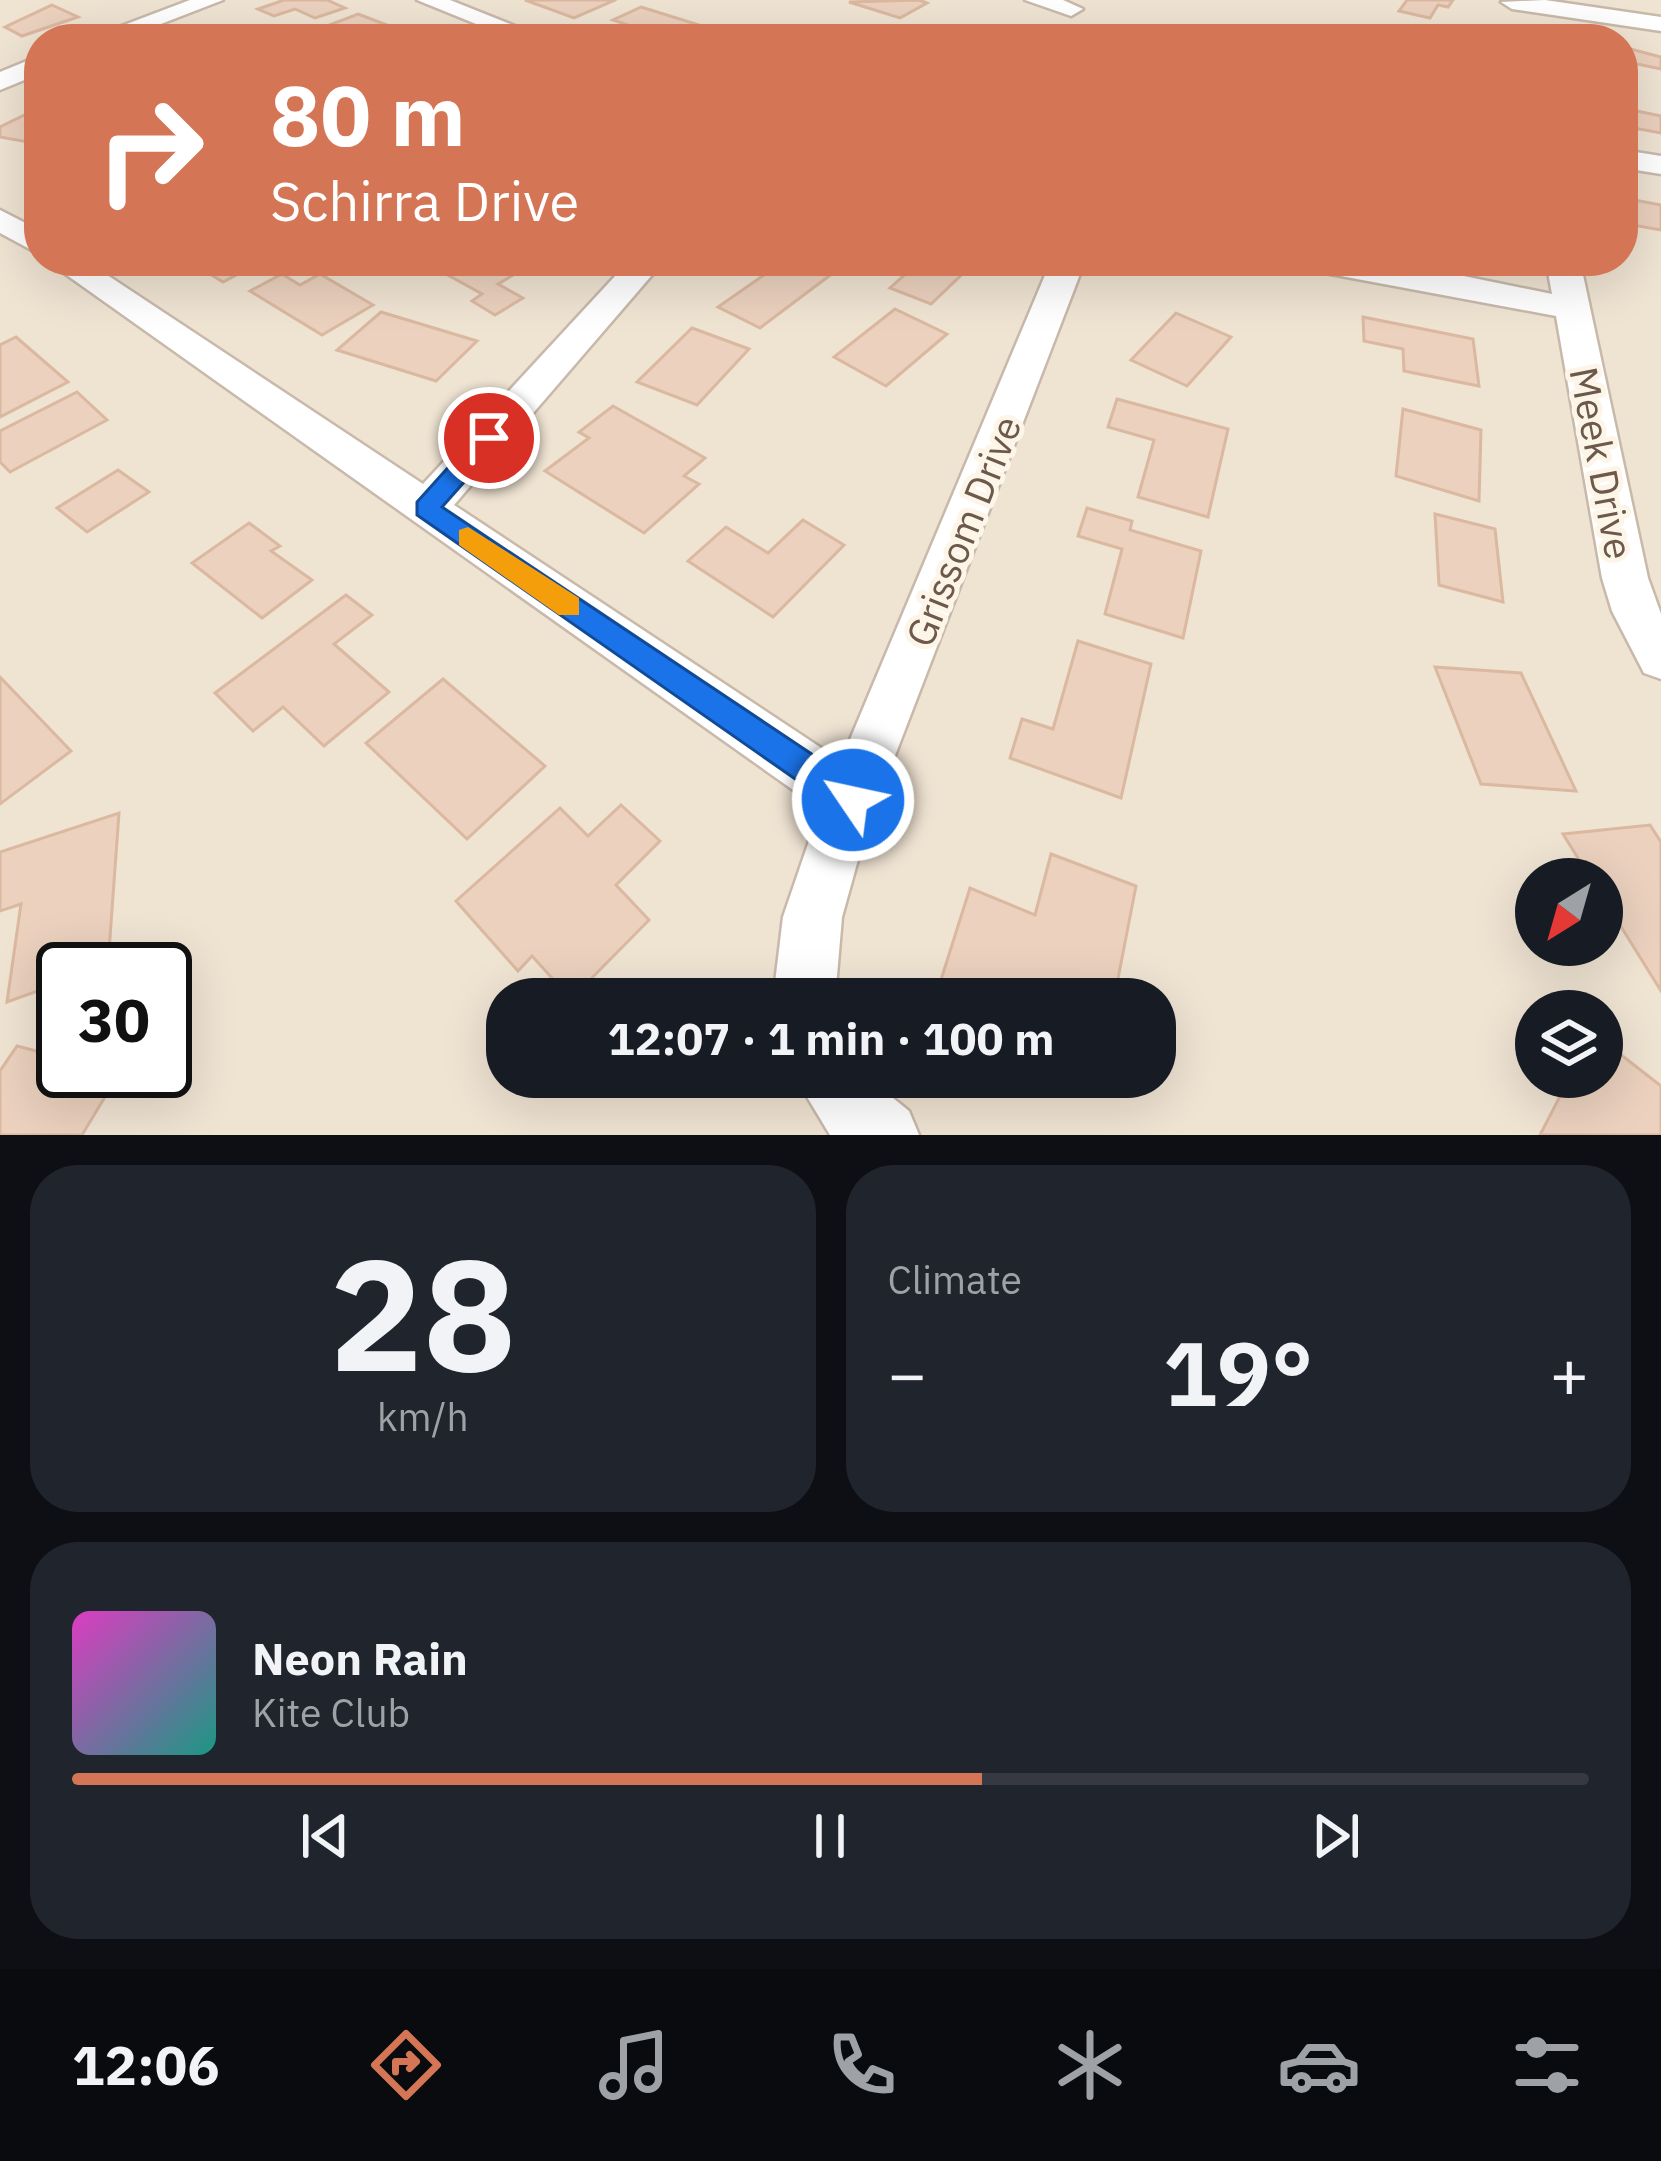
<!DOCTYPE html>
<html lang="en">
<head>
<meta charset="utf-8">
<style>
  :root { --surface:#171b24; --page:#20242c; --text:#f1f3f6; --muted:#9ea1a6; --line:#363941; --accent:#d47656 }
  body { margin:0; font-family:"IBM Plex Sans",sans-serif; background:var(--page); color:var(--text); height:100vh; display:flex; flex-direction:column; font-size:45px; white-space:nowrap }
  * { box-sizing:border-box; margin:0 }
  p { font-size:39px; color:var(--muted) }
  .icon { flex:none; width:66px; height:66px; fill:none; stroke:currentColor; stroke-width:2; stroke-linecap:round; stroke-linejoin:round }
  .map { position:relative; height:1135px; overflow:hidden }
  .panel { display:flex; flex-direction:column; gap:30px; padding:30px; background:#0d0f14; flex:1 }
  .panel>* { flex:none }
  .banner { position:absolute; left:24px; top:24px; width:1614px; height:252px; border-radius:48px; box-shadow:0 12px 48px #0002; background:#d47656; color:#fff; overflow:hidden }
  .needle { width:78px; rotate:217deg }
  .tools { position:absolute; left:1515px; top:858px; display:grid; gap:24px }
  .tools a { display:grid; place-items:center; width:108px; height:108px; border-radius:50%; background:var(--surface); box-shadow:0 12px 48px #0002; font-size:60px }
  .speed { position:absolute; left:36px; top:942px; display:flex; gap:24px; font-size:60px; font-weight:700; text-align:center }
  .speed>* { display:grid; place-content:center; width:156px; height:156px; border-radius:50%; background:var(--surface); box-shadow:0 12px 48px #0002; line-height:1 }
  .speed .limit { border:6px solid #111; border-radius:18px; background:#fff; color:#111 }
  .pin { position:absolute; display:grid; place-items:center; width:102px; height:102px; color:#fff; margin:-51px; border:6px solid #fff; border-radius:50%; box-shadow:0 3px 12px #0007 }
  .me { position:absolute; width:132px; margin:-66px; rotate:304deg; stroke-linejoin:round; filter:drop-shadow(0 0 9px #0008) }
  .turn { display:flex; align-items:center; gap:42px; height:252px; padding:0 48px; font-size:54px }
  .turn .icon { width:156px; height:156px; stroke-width:2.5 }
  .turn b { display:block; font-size:84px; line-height:102px }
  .big { font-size:90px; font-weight:800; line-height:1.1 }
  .panel .card { flex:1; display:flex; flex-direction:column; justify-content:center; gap:18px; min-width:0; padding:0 42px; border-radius:48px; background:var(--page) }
  .panel .dial { align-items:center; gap:0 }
  .dial b { font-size:156px; line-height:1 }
  .song { display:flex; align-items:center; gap:36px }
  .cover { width:144px; height:144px; border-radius:18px; background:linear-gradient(135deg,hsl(310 70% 55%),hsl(170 70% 35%)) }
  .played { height:12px; border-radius:6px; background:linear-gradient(90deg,var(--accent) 60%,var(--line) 60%) }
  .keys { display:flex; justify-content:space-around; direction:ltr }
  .heat { display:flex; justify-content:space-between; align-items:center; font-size:66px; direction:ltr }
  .panel .tiles { flex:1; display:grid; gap:30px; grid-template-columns:1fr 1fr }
  .card:last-child { grid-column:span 2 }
  .trip { position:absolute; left:486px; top:978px; width:690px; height:120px; border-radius:48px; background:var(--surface); box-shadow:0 12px 48px #0002; font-weight:800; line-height:120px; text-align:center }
  .tabs { display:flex; height:192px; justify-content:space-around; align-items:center; background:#090b0e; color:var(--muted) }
  .tabs .icon { width:84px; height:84px }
  .tabs .active { color:var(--accent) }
  .tabs b { font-size:54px; color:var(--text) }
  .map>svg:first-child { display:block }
</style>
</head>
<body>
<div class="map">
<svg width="1661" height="1135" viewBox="0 0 1661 1135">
  <rect width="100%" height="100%" fill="#f9f1e2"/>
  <path fill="#efe3d2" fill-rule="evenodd" d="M0,0H1661V1135H0ZM39,39H1623V261H39ZM1536,879H1602V945H1536ZM63,969H165V1071H63ZM507,999H1155V1077H507ZM1536,1011H1602V1077H1536Z"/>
  <g fill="#ebd1be" stroke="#dbb8a0" stroke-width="3">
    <path d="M284,0H327L345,8L315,18L295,9L274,16L258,9Z"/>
    <path d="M525,0H609L613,1L574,18Z"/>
    <path d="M919,0L927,3L900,18L849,2Z"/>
    <path d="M1407,0H1453L1448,7L1438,5L1430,18L1399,11Z"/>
    <path d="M52,5L78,17L22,36L5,27Z"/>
    <path d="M641,7L696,24L667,39H637L646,31L613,20Z"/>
    <path d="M358,14L400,30L378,39H354L324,27Z"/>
    <path d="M1419,27L1459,35L1414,39Z"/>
    <path d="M1623,47L1661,57V69L1623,61Z"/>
    <path d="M39,108V144L0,137V127Z"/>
    <path d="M1623,108L1661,116V133L1623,126Z"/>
    <path d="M1629,199L1661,205V230L1633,225Z"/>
    <path d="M206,261H263L223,282L197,266Z"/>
    <path d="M469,261H537L498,284L523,298L495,315L472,301L482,294L446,274Z"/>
    <path d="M735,261H796L829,276L760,328L718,307L764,275Z"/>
    <path d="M920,261H976L931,304L890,288Z"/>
    <path d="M282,274L300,285L320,274L373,305L322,335L250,291Z"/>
    <path d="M895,309L947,334L886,386L834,357Z"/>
    <path d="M381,312L477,341L436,381L337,350Z"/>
    <path d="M1176,313L1231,337L1187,386L1131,360Z"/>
    <path d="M1363,317L1473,339L1479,386L1404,371L1403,349L1364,341Z"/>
    <path d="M692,328L749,349L697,405L637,382Z"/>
    <path d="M16,337L68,382L0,417V345Z"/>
    <path d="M77,392L107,420L10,472L0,462V431Z"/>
    <path d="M1117,399L1228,429L1208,517L1138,497L1154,440L1108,427Z"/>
    <path d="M613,406L705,458L684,476L699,484L644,533L545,471L589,438L579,432Z"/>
    <path d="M1403,409L1481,430L1479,501L1396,476Z"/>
    <path d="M118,470L149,492L87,532L57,508Z"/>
    <path d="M1087,508L1132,521L1130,530L1201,551L1183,638L1105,614L1122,549L1078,536Z"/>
    <path d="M1435,514L1495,529L1503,602L1439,585Z"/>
    <path d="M803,520L844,545L773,617L688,561L726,527L768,553Z"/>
    <path d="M249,523L280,546L271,551L312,580L262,618L192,563Z"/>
    <path d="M346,595L372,615L334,644L389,692L324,746L283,707L253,731L215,693Z"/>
    <path d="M1078,641L1151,664L1121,798L1010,758L1022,719L1053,729Z"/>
    <path d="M1435,667L1521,673L1576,791L1481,784Z"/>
    <path d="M0,677L71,751L0,804Z"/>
    <path d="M443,679L545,766L467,839L366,743Z"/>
    <path d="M621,805L660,841L616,885L649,920L571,999L532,956L518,971L456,901L560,808L588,836Z"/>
    <path d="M119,813L108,965L63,969V982L7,1002L21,904L0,911V852Z"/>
    <path d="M1650,825L1661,842V991L1602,896V879H1591L1563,834Z"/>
    <path d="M1051,854L1136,886L1114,999H978L940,983L970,888L1035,915Z"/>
    <path d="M1602,1040L1661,1086V1135H1540L1570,1077H1602Z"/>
    <path d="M17,1046L63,1058V1071L120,1072L82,1135H0V1071Z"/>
  </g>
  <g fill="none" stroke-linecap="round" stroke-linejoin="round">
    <g stroke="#c8b9ab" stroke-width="5">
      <g id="minor">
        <path d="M190,0H223L122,39H87Z"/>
        <path d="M417,0H450L548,39H513Z"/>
        <path d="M1025,0H1063L1083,9L1071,16Z"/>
        <path d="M1545,0L1661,17V31L1512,9L1501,2Z"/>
        <path d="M39,56V74L0,90V72Z"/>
        <path d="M1623,150L1661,156V174L1623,168Z"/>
        <path d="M0,210L39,230V254L0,233Z"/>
        <path d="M47,261H86L423,484L629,261H664L454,505L841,761L1051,261H1085L866,831L842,917L835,999H773L783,917L820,809Z"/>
        <path d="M1297,261H1390L1552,294L1546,261H1580L1648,578L1661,614V679L1644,673L1612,611L1602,578L1556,316L1314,271Z"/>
        <path d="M795,1077H867L909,1111L919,1135H830Z"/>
      </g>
    </g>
    <use href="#minor" fill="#fff" fill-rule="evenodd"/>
  </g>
  <path fill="#1a73e8" stroke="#114b97" stroke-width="3" d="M489,429L501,438L498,444L442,507L864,789L869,800L864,811L853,815L841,811L417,515V502L480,432Z"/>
  <path fill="#f59e0b" d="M468,527L579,598V615H559L459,545V530Z"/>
  <g text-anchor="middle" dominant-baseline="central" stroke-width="10" stroke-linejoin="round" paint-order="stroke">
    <g font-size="39" fill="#6d594c" stroke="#fcf5e8">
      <text transform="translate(1602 463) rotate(79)">Meek Drive</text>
      <text transform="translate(963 531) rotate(-68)">Grissom Drive</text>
    </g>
  </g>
</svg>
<div class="tools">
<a><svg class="needle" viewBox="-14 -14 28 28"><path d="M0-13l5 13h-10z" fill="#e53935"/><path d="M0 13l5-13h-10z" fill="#9ea1a6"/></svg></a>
<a><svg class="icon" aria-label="layers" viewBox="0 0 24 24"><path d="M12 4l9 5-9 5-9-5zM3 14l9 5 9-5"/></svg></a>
</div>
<div class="speed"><div class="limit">30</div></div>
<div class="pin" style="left:489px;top:438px;background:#d93025"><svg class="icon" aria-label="arrive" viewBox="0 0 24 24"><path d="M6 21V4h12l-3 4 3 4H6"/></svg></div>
<svg class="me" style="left:853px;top:800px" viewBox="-20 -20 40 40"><circle r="17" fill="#1a73e8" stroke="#fff" stroke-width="3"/><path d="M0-11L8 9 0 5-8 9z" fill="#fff"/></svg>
<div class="trip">12:07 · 1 min · 100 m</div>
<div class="banner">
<div class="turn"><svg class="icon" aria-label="right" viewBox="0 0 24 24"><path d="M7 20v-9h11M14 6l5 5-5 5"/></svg><div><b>80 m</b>Schirra Drive</div></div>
</div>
</div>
<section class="panel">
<div class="tiles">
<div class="card dial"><b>28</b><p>km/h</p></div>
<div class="card"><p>Climate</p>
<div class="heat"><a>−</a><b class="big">19°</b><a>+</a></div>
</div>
<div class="card">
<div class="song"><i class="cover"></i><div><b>Neon Rain</b><p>Kite Club</p></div></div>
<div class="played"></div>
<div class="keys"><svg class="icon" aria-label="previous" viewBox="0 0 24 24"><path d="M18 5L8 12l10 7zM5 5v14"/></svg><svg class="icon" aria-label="pause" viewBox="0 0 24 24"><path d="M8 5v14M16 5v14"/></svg><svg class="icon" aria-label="next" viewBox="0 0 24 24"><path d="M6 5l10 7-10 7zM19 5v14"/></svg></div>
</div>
</div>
</section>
<nav class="tabs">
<b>12:06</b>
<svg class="icon active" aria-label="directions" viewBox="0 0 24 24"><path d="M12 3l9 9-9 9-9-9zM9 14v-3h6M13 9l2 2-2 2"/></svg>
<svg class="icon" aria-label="music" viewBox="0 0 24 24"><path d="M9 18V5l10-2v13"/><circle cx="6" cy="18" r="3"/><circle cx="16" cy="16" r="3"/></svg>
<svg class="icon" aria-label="phone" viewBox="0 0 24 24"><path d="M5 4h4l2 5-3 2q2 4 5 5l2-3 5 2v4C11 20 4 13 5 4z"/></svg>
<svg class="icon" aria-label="climate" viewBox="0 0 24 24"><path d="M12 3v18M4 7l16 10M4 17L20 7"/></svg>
<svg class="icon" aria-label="car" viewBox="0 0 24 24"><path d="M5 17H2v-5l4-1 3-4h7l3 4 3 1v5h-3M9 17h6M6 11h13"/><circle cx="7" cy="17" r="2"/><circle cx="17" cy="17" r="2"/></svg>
<svg class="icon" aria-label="filters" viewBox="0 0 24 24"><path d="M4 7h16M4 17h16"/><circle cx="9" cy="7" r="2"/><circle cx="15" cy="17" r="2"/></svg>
</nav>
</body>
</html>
